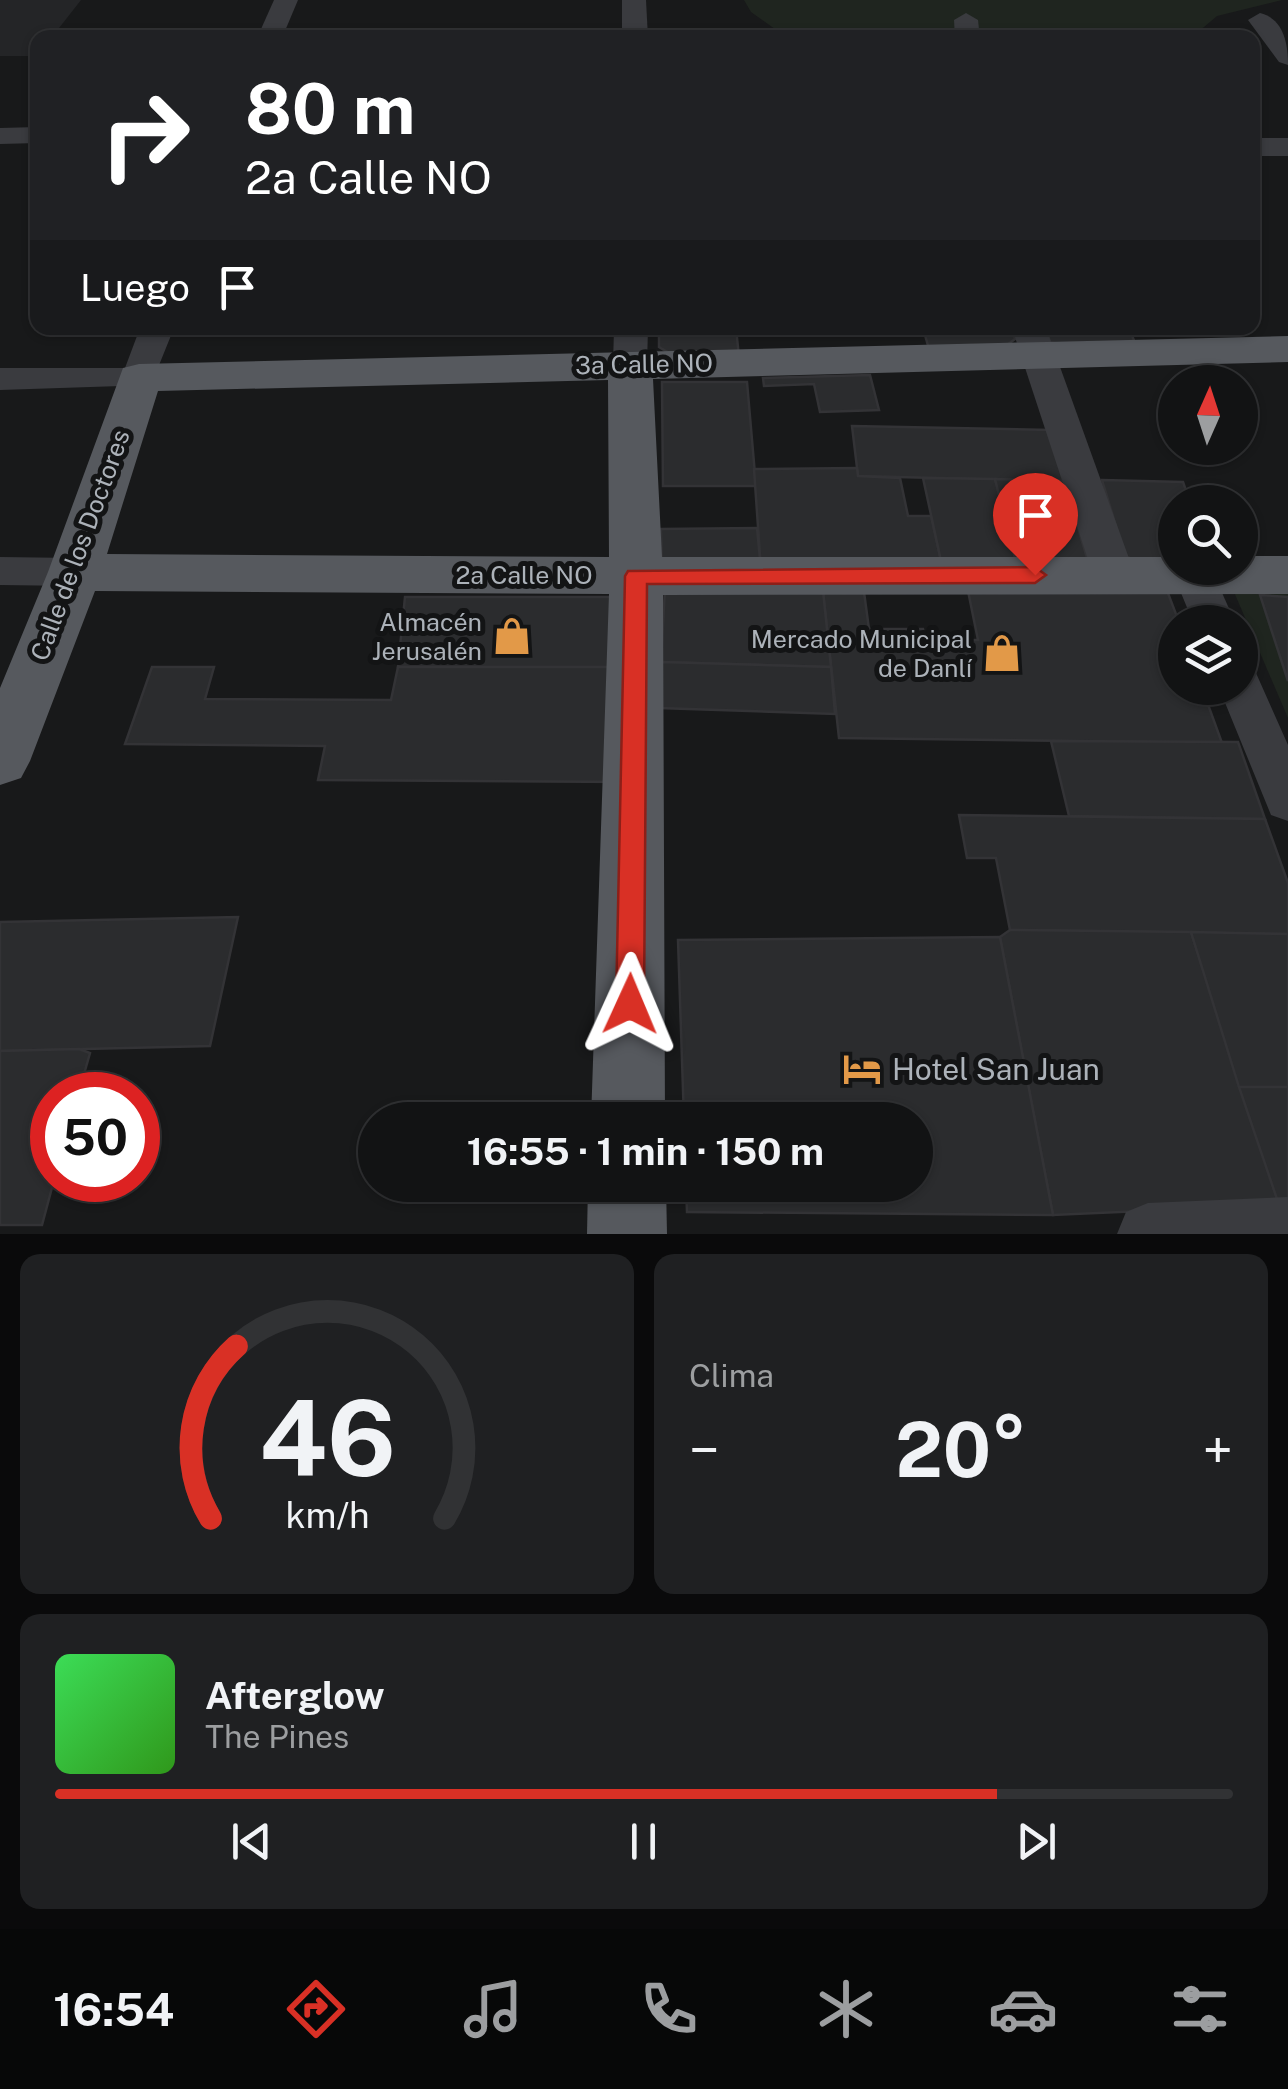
<!DOCTYPE html>
<html lang="es">
<head>
<meta charset="utf-8">
<style>
  :root { --surface:#121314; --page:#1f2022; --text:#f1f3f6; --muted:#9c9ea0; --line:#313234; --accent:#d93025 }
  body { margin:0; font-family:"Public Sans",sans-serif; background:var(--page); color:var(--text); height:100vh; display:flex; flex-direction:column; font-size:38px; white-space:nowrap }
  * { box-sizing:border-box; margin:0 }
  p { font-size:32px; color:var(--muted) }
  .icon { flex:none; width:55px; height:55px; fill:none; stroke:currentColor; stroke-width:2; stroke-linecap:round; stroke-linejoin:round }
  .map { position:relative; height:1234px; overflow:hidden }
  .sheet { display:flex; flex-direction:column; gap:20px; padding:20px; background:#0a0a0b; flex:1 }
  .sheet>* { flex:none }
  .banner { position:absolute; left:30px; top:30px; width:1230px; height:305px; border-radius:20px; box-shadow:0 2px 8px #0004,0 0 0 2px var(--line); background:#202124; color:#fff; overflow:hidden }
  .needle { width:65px; rotate:3deg }
  .buttons { position:absolute; left:1158px; top:365px; display:grid; gap:20px }
  .buttons a { display:grid; place-items:center; width:100px; height:100px; border-radius:50%; background:var(--surface); box-shadow:0 2px 8px #0004,0 0 0 2px var(--line); font-size:50px }
  .speed { position:absolute; left:30px; top:1072px; display:flex; gap:20px; font-size:50px; font-weight:700; text-align:center }
  .speed>* { display:grid; place-content:center; width:130px; height:130px; border-radius:50%; background:var(--surface); box-shadow:0 2px 8px #0004,0 0 0 2px var(--line); line-height:1 }
  .speed .limit { border:15px solid #d22; background:#fff; color:#111 }
  .pin { position:absolute; display:grid; place-items:center; width:85px; height:85px; color:#fff; margin:-102px -42px; border-radius:50% 50% 50% 0; rotate:-45deg; box-shadow:0 0 10px #0007 }
  .pin .icon { rotate:45deg }
  .me { position:absolute; width:110px; margin:-55px; rotate:1deg; stroke-linejoin:round; filter:drop-shadow(0 0 8px #0008) }
  .turn { display:flex; align-items:center; gap:35px; height:210px; padding:0 50px; font-size:45px }
  .turn .icon { width:130px; height:130px; stroke-width:2.5 }
  .turn b { display:block; font-size:70px; line-height:85px }
  .then { display:flex; align-items:center; height:95px; padding:0 50px; background:#0003; gap:20px; font-size:38px }
  .big { font-size:75px; font-weight:700; line-height:1.1 }
  .sheet .card { flex:1; display:flex; flex-direction:column; justify-content:center; gap:15px; min-width:0; padding:0 35px; border-radius:20px; background:var(--page) }
  .sheet .dial { align-items:center; gap:0 }
  .dial svg { height:260px; overflow:visible; fill:none; stroke:var(--line); stroke-width:7; stroke-linecap:round; text-anchor:middle }
  .dial text { fill:var(--text); stroke:none }
  .song { display:flex; align-items:center; gap:30px }
  .cover { width:120px; height:120px; border-radius:15px; background:linear-gradient(135deg,hsl(130 70% 55%),hsl(110 70% 35%)) }
  .played { height:10px; border-radius:5px; background:linear-gradient(90deg,var(--accent) 80%,var(--line) 80%) }
  .keys { display:flex; justify-content:space-around; direction:ltr }
  .heat { display:flex; justify-content:space-between; align-items:center; font-size:55px; direction:ltr }
  .sheet .tiles { flex:1; display:grid; gap:20px; grid-template-columns:1fr 1fr }
  .card:last-child { grid-column:span 2 }
  .trip { position:absolute; left:358px; top:1102px; width:575px; height:100px; border-radius:50px; background:var(--surface); box-shadow:0 2px 8px #0004,0 0 0 2px var(--line); font-weight:700; line-height:100px; text-align:center }
  .dock { display:flex; height:160px; justify-content:space-around; align-items:center; background:#070808; color:var(--muted) }
  .dock .icon { width:70px; height:70px }
  .dock .current { color:var(--accent) }
  .dock b { font-size:45px; color:var(--text) }
  .map>svg:first-child { display:block }
</style>
</head>
<body>
<div class="map">
<svg width="1288" height="1234" viewBox="0 0 1288 1234">
  <rect width="100%" height="100%" fill="#18191a"/>
  <path fill="#242527" d="M0,0H81L52,37L38,38L37,56H0Z"/>
  <g fill="#1f251f">
    <path d="M744,0H1282L1217,16L1191,38L786,37L751,12Z"/>
    <path d="M1234,592H1288V718Z"/>
  </g>
  <g fill="#2b2c2e" stroke="#333336" stroke-width="2.5">
    <path d="M659,328H736L739,357H676L659,347Z"/>
    <path d="M923,328H1012L1015,339L1003,348L929,349Z"/>
    <path d="M1046,328H1129L1137,348L1071,347L1050,342Z"/>
    <path d="M870,375L879,410L820,412L814,384L764,386L763,378Z"/>
    <path d="M662,382H747L756,486H663Z"/>
    <path d="M852,426L1050,430L1064,481L858,476Z"/>
    <path d="M857,468L858,476L900,478L908,516H931L943,570H761L754,469Z"/>
    <path d="M923,478L995,479L1018,570H943Z"/>
    <path d="M995,479L1064,481L1087,558L1018,570Z"/>
    <path d="M1102,480L1183,482L1190,502H1175V568L1215,570L1153,568L1125,556Z"/>
    <path d="M757,528L761,570L662,571L661,529Z"/>
    <path d="M967,586L1166,588L1179,622H1175V688H1202L1222,743L839,738L823,591L864,592L869,629H923L925,640H978Z"/>
    <path d="M665,588L823,591L831,667L661,662Z"/>
    <path d="M1260,595L1288,597V681Z"/>
    <path d="M405,597H611L626,667H398Z"/>
    <path d="M661,662L831,667L835,714L659,708Z"/>
    <path d="M152,667H214L205,699L391,700L398,667H626L624,782L318,780L325,746L125,744Z"/>
    <path d="M1051,741L1238,742L1265,819L1069,816Z"/>
    <path d="M959,815L1265,819L1288,883V934L1010,930L996,858H967Z"/>
    <path d="M238,917L210,1046L0,1051V922Z"/>
    <path d="M1010,930L1191,932L1279,1205L1053,1215L1000,937Z"/>
    <path d="M1191,932L1288,934V1087H1239Z"/>
    <path d="M1000,937L1053,1215L687,1212L686,1185H915V1120H684L678,940Z"/>
    <path d="M79,1049L90,1053L78,1095H52L54,1180L42,1225H0V1051Z"/>
    <path d="M1239,1087H1288V1205H1279Z"/>
  </g>
  <g fill="none" stroke-linecap="round" stroke-linejoin="round">
    <g fill="#3a3b3f" fill-rule="evenodd">
      <path d="M274,0H298L282,38H257Z"/>
      <path d="M622,0H646L648,38H622Z"/>
      <path d="M966,13L978,20L980,38H955L954,20Z"/>
      <path d="M1260,13C1284,19 1288,44 1288,65L1279,62L1248,20Z"/>
      <path d="M38,127V143L0,144V128Z"/>
      <rect x="1252" y="138" width="36" height="18"/>
      <path d="M140,328H174L151,385L0,390V368H125Z"/>
      <path d="M614,328H648L647,365L642,372L630,375L618,372L613,365Z"/>
      <path d="M1012,328H1046L1135,575L1129,585L1114,589L1099,585L1093,575Z"/>
      <path d="M0,557L75,558L90,562L96,572L90,582L75,586L0,585Z"/>
      <path d="M1179,568H1211L1235,622H1193L1174,576Z"/>
      <path d="M1240,668L1256,673L1288,745V821L1271,815L1219,688H1240Z"/>
      <path d="M1288,1197V1234H1117L1126,1212L1148,1203Z"/>
    </g>
    <g fill="#56595e" fill-rule="evenodd">
      <path d="M1288,336V362L653,379L662,557H1175V568H1240V556H1288V594L663,595L665,1120H591L609,594L95,591L30,761L21,778L0,785V688L48,572L123,368L139,364ZM608,380L609,557L107,554L158,391Z"/>
      <path d="M588,1185H666L667,1234H587Z"/>
    </g>
  </g>
  <path fill="#d93025" stroke="#8d1f18" stroke-width="2.5" d="M1035,567L1046,575L1035,583L647,584L644,1004L640,1013L630,1017L620,1013L616,1004L625,576L628,571Z"/>
  <defs>
    <g id="shop-bare" transform="scale(3)"><path d="M-5-2.5h2.3a2.7 3.5 0 0 1 5.4 0H5L5.5 6h-11ZM-1.5-2.5h3a1.5 2.3 0 0 0-3 0Z" fill="#e29948" stroke="#131415" stroke-width="2.5" paint-order="stroke"/></g>
    <g id="hotel-bare" transform="scale(3)"><path d="M-6-4.5h1.5V1H6V5H4.5V3h-9V5H-6ZM-4 0a1.8 1.8 0 1 1 3.6 0ZM.5 0V-2.5h3Q6-2.5 6 0Z" fill="#e29948" stroke="#131415" stroke-width="2.5" paint-order="stroke"/></g>
  </defs>
  <g fill-rule="evenodd">
    <use href="#shop-bare" x="512" y="636"/>
    <use href="#shop-bare" x="1002" y="653"/>
    <use href="#hotel-bare" x="862" y="1069"/>
  </g>
  <g text-anchor="middle" dominant-baseline="central" stroke-width="10" stroke-linejoin="round" paint-order="stroke">
    <g font-size="25" fill="#acb2b9" stroke="#131415">
      <text transform="translate(644 364) rotate(-1)">3a Calle NO</text>
      <text transform="translate(80 545) rotate(-70)">Calle de los Doctores</text>
      <text x="524" y="575">2a Calle NO</text>
    </g>
    <g font-size="25" fill="#acb2b9" stroke="#131415" text-anchor="end">
      <text x="482" y="622">Almacén<tspan x="482" dy="29">Jerusalén</tspan></text>
      <text x="972" y="639">Mercado Municipal<tspan x="972" dy="29">de Danlí</tspan></text>
    </g>
    <g font-size="30" fill="#acb2b9" stroke="#131415" text-anchor="start">
      <text x="892" y="1069">Hotel San Juan</text>
    </g>
  </g>
</svg>
<div class="buttons">
<a><svg class="needle" viewBox="-14 -14 28 28"><path d="M0-13l5 13h-10z" fill="#e53935"/><path d="M0 13l5-13h-10z" fill="#9c9ea0"/></svg></a>
<a><svg class="icon" aria-label="search" viewBox="0 0 24 24"><circle cx="10" cy="10" r="6"/><path d="M15 15l6 6"/></svg></a>
<a><svg class="icon" aria-label="layers" viewBox="0 0 24 24"><path d="M12 4l9 5-9 5-9-5zM3 14l9 5 9-5"/></svg></a>
</div>
<div class="speed"><div class="limit">50</div></div>
<div class="pin" style="left:1035px;top:575px;background:#d93025"><svg class="icon" aria-label="arrive" viewBox="0 0 24 24"><path d="M6 21V4h12l-3 4 3 4H6"/></svg></div>
<svg class="me" style="left:630px;top:1004px" viewBox="-20 -20 40 40"><path d="M0-17L14 15 0 8-14 15z" fill="#d93025" stroke="#fff" stroke-width="4"/></svg>
<div class="trip">16:55 · 1 min · 150 m</div>
<div class="banner">
<div class="turn"><svg class="icon" aria-label="right" viewBox="0 0 24 24"><path d="M7 20v-9h11M14 6l5 5-5 5"/></svg><div><b>80 m</b>2a Calle NO</div></div>
<div class="then">Luego<svg class="icon" aria-label="arrive" viewBox="0 0 24 24"><path d="M6 21V4h12l-3 4 3 4H6"/></svg></div>
</div>
</div>
<section class="sheet">
<div class="tiles">
<div class="card dial"><svg viewBox="0 0 100 80">
<path d="M14 69A42 42 0 1 1 86 69"/>
<path d="M14 69A42 42 0 0 1 22 16" stroke="#d93025"/>
<text x="50" y="56" font-size="32" font-weight="700">46</text>
<text x="50" y="72" font-size="11">km/h</text>
</svg></div>
<div class="card"><p>Clima</p>
<div class="heat"><a>−</a><b class="big">20°</b><a>+</a></div>
</div>
<div class="card">
<div class="song"><i class="cover"></i><div><b>Afterglow</b><p>The Pines</p></div></div>
<div class="played"></div>
<div class="keys"><svg class="icon" aria-label="previous" viewBox="0 0 24 24"><path d="M18 5L8 12l10 7zM5 5v14"/></svg><svg class="icon" aria-label="pause" viewBox="0 0 24 24"><path d="M8 5v14M16 5v14"/></svg><svg class="icon" aria-label="next" viewBox="0 0 24 24"><path d="M6 5l10 7-10 7zM19 5v14"/></svg></div>
</div>
</div>
</section>
<nav class="dock">
<b>16:54</b>
<svg class="icon current" aria-label="directions" viewBox="0 0 24 24"><path d="M12 3l9 9-9 9-9-9zM9 14v-3h6M13 9l2 2-2 2"/></svg>
<svg class="icon" aria-label="music" viewBox="0 0 24 24"><path d="M9 18V5l10-2v13"/><circle cx="6" cy="18" r="3"/><circle cx="16" cy="16" r="3"/></svg>
<svg class="icon" aria-label="phone" viewBox="0 0 24 24"><path d="M5 4h4l2 5-3 2q2 4 5 5l2-3 5 2v4C11 20 4 13 5 4z"/></svg>
<svg class="icon" aria-label="climate" viewBox="0 0 24 24"><path d="M12 3v18M4 7l16 10M4 17L20 7"/></svg>
<svg class="icon" aria-label="car" viewBox="0 0 24 24"><path d="M5 17H2v-5l4-1 3-4h7l3 4 3 1v5h-3M9 17h6M6 11h13"/><circle cx="7" cy="17" r="2"/><circle cx="17" cy="17" r="2"/></svg>
<svg class="icon" aria-label="filters" viewBox="0 0 24 24"><path d="M4 7h16M4 17h16"/><circle cx="9" cy="7" r="2"/><circle cx="15" cy="17" r="2"/></svg>
</nav>
</body>
</html>
